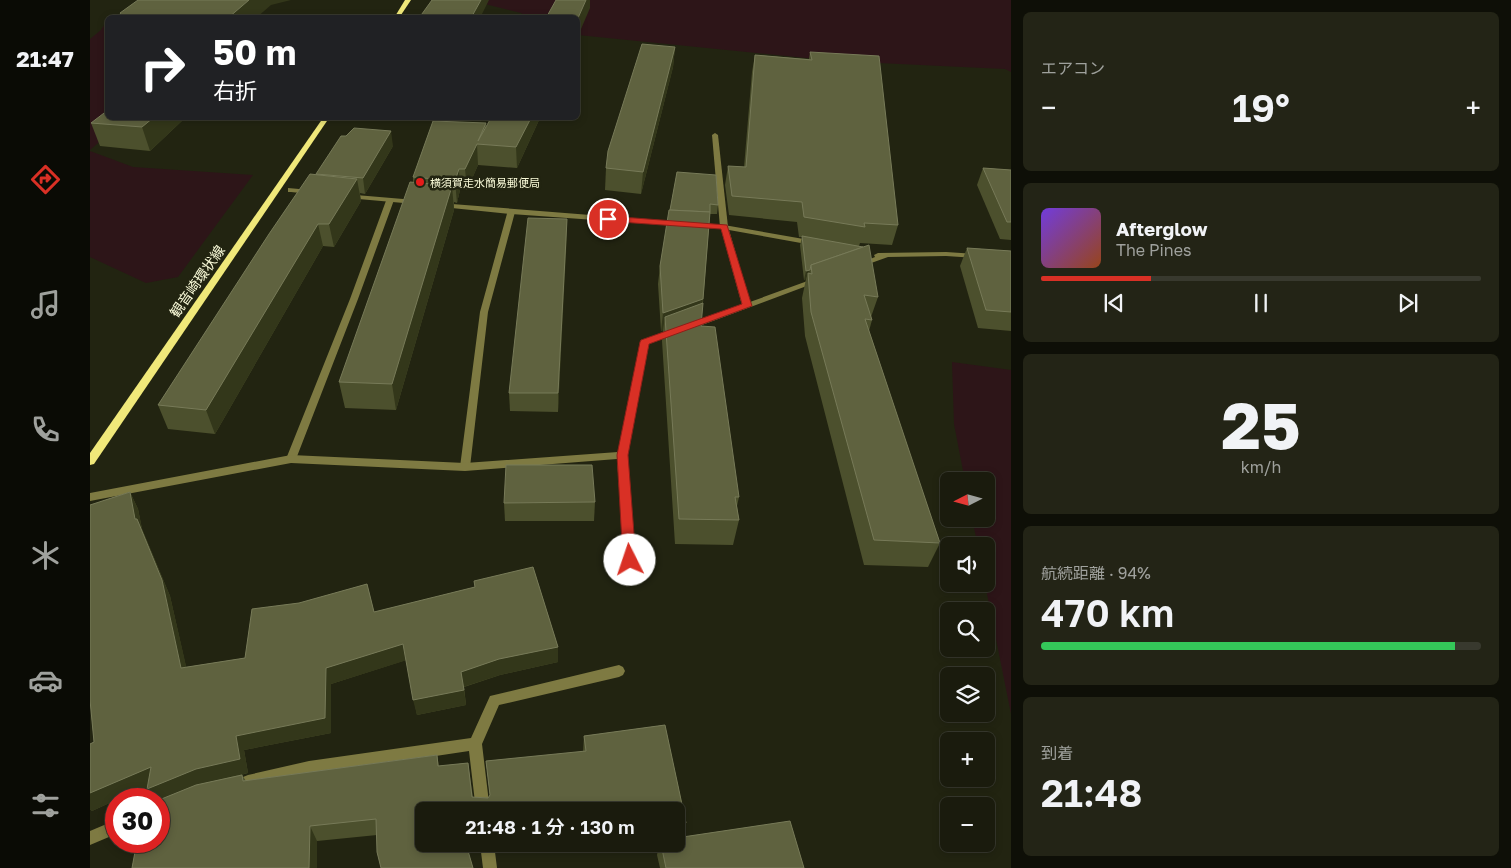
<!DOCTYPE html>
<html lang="ja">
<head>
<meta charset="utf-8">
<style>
  :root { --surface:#1a1b0d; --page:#232416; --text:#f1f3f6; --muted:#9fa19d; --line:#38392e; --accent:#d93025 }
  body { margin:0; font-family:"Golos Text","Noto Sans JP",sans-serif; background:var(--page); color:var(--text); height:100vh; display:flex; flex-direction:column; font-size:19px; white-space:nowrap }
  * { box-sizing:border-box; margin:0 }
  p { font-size:16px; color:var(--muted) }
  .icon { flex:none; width:28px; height:28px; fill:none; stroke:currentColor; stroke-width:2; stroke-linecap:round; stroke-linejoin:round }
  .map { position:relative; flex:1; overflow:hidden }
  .drawer { display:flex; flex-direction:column; gap:12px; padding:12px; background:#0e0f07; width:500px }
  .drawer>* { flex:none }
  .guide { position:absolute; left:15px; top:15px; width:475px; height:105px; border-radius:8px; box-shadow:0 2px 8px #0003,0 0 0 1px var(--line); background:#202124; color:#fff; overflow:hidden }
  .needle { width:32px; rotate:264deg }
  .buttons { position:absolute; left:850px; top:472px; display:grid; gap:10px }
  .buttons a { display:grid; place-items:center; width:55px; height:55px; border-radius:8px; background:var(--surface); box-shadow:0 2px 8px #0003,0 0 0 1px var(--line); font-size:25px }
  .speed { position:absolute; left:15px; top:788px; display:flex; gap:10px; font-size:25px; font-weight:700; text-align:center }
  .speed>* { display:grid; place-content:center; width:65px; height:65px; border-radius:50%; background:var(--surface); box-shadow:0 2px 8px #0003,0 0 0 1px var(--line); line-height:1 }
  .speed .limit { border:8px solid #d22; background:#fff; color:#111 }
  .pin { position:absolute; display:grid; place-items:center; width:42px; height:42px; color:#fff; margin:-21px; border:2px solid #fff; border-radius:50%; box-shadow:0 1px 5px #0007 }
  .me { position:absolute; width:55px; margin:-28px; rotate:356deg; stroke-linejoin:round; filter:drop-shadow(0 0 4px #0008) }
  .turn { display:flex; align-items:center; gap:18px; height:105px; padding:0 25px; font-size:22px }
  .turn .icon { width:65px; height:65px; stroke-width:2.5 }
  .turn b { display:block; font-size:35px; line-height:42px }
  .big { font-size:38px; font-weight:600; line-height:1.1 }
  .drawer .card { flex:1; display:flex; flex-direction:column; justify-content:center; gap:8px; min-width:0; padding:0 18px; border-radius:8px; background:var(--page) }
  .drawer .dial { align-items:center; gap:0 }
  .dial b { font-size:65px; line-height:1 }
  .song { display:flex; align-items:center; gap:15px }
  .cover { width:60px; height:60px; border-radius:8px; background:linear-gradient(135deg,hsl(260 70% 55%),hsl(20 70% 35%)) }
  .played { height:5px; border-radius:2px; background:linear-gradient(90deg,var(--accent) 25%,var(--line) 25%) }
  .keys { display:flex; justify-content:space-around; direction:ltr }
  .heat { display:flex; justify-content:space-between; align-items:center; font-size:28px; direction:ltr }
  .charge { height:8px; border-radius:4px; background:linear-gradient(90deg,#34c759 94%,var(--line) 0) }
  .trip { position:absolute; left:325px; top:802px; width:270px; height:50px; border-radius:8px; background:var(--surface); box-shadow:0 2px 8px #0003,0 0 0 1px var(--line); font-weight:600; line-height:50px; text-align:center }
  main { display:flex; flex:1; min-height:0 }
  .tab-bar { display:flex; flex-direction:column; width:90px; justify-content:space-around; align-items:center; background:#0a0b05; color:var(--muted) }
  .tab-bar .icon { width:35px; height:35px }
  .tab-bar .active { color:var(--accent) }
  .tab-bar b { font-size:22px; color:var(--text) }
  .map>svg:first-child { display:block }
</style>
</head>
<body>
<main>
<nav class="tab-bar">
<b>21:47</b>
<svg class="icon active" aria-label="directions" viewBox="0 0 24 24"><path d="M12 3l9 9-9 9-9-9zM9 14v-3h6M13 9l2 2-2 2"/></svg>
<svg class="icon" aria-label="music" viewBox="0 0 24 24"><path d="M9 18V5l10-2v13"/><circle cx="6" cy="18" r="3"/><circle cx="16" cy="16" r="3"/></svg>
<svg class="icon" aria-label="phone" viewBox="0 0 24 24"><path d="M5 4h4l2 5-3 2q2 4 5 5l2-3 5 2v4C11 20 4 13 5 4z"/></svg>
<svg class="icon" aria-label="climate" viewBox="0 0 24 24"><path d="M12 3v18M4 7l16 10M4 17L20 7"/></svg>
<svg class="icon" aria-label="car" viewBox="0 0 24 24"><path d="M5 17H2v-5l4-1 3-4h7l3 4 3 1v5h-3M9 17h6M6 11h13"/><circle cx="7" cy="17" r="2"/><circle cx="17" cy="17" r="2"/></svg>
<svg class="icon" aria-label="filters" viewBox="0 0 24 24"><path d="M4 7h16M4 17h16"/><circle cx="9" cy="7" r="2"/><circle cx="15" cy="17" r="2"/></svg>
</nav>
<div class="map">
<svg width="921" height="868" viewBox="0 0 921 868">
  <rect width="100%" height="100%" fill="#222411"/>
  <g fill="#2d1518">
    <path d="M379,0H921V72L915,69L746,61L488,35V18L437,17L431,13Z"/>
    <path d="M17,21L18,118H37L0,150V39L11,30Z"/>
    <path d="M0,151L43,167L163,175L88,277L56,283L0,257Z"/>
    <path d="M862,362L921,370V714L895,584L896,546H888L882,519H896V481H875L864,424Z"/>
  </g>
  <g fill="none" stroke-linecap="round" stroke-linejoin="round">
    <g fill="#7e7a42" fill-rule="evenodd">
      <path d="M625,133L628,135L638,227L634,229L630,227L622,135Z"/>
      <path d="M297,198H300L304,200L268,299L206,459L205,462H197L196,459L260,299Z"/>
      <path d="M418,210H424L425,212L398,312L380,467L379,470H371L370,467L390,312Z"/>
    </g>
    <g fill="#7e7a42" fill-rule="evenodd">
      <path d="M198,188L220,190L224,192L220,194L201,192H198Z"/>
      <path d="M254,194L325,200L329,202L325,204L257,198L253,196Z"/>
      <path d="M349,203L589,222L593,224L589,226L421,214L352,207H349Z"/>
      <path d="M603,223L634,225L725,241L726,243L722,245L639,230L660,302L723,279H726L730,281L604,328H598L597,326L598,324L652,305L631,229L606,227L602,225Z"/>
      <path d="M856,252L886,254L890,256L886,258L856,256L798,257L770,267L766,265L785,257L784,255L788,253Z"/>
      <path d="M585,328L588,329L589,331L588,333L559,344L537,455L546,560L544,563L540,565L536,563L534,560L527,459L375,471L201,463L0,501V493L201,455L375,463L528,452L551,342L552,340Z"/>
      <path d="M529,665L533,667L535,671L533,675L529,677L409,705L392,744L400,811H386L379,751L219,775L158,789L153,787L151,782L153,777L158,775L219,761L381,738L400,696Z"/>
      <path d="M26,820V834L0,845V831Z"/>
      <path d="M390,844H404L407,868H393Z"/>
    </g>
    <g fill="#f0e87a" fill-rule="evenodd">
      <path d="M315,0H321L309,18H304Z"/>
      <path d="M233,118H239L4,464L0,465V453Z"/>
    </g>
  </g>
  <g fill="#4c502d">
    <path d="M585,47L583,67L551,194L515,190L516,168Z"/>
    <path d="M720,52L808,225L802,245L770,243L769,246L788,297L781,317L782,320L779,331L850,543L838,567L774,565L715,336L712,298L716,279L714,280L710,245L712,237H709L707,222L639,215L635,185L638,166L654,167L662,72L665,55L719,59Z"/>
    <path d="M95,118L60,151L10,146L1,123Z"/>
    <path d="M450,118L427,168L388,165L377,190H370L367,203L364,202V210L306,410L255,408L249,382L323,182V177L396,123V126Z"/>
    <path d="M303,146L275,194L270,193L271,201L244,247L233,246L125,434L78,429L68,405L227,175L226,174Z"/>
    <path d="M893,168L921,170V240L910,239L887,185Z"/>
    <path d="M587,172L628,205L627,214H620L613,303L611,326L649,497L647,506L649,520L643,545L585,544L572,341L573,330L571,331L568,284L570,266Z"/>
    <path d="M477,219L468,412L420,411L419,393Z"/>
    <path d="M877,248L921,251V331L888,328L870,266Z"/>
    <path d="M40,492L48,509L52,529L80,596L96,667L155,658L162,609L209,603L277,584L284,612L385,587L384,581L443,567L468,647V662L410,675L374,687L376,705L327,715L316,660L241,684V733L154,750L158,773L140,778L152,775L156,781L347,755L349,766L378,763L383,797L398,798L400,795L396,761L493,752L494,736L575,725L596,823L592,837L700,821L714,868H570L567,855L569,844H586V811H334V844H389V851L378,852L383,868H291L287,852V835L227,841V868H42L47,841H69V799H64L57,789V787L30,799H26V800L2,811L0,809V744L4,742L0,700V505Z"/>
    <path d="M505,502L504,521H415L414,503Z"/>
    <path d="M405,844H467L407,849Z"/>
    <path d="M505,844H521L505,845Z"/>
  </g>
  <g fill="#33371a">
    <path d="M159,0H201L181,5L166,18H138Z"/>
    <path d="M391,0H399L390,18H381Z"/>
    <path d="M496,0H500V8L488,36V18Z"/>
    <path d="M585,47L583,67L551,194L553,172Z"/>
    <path d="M63,118H95L60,151L52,127Z"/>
    <path d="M441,118H450L427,168L426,147Z"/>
    <path d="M301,131L303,146L275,194L273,178Z"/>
    <path d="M387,144L388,165L377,190L375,169Z"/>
    <path d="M369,169L370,190L367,203L365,181Z"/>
    <path d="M267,179L271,201L244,247L239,224Z"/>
    <path d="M362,186L364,210L306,410L302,384Z"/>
    <path d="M477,219V236L468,412V393Z"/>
    <path d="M228,224L233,246L125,434L116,410Z"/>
    <path d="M720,270L718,278V273L716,279L714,280L716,271Z"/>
    <path d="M613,299L610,317H575L573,330L571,331L573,313Z"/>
    <path d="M40,492L48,509L52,529L80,596L100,683L91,668L45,519Z"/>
    <path d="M313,644L317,660L241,684V733L154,750L158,773L115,783L69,803V799H64L57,789L146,736L236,668Z"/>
    <path d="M468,647V662L410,675L373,687L371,672L409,659Z"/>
    <path d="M374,690L376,705L327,715L323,700Z"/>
    <path d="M61,767L71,781L30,799H26V800L2,811L0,809V793Z"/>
    <path d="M55,789L62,799H55Z"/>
    <path d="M220,826L227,841V868H219Z"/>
  </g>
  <g fill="#5f623f" stroke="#777a58">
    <path d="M48,0H159L138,18H34L30,13Z"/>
    <path d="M342,0H391L381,18H329Z"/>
    <path d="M466,0H496L488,18H456Z"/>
    <path d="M552,44L585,47L553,172L516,168L518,151Z"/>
    <path d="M720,52L789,56L808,225L774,223L775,227L714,217L712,202L642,196L638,166L656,167L665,55L722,60Z"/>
    <path d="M18,110V118H63L52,127L1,123Z"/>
    <path d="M401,118H441L426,147L387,144L375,169H369L365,181L323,177L343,121L396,123L388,141Z"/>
    <path d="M264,128L301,131L273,178L226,174L251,136H256Z"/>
    <path d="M893,168L921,170V222H917Z"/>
    <path d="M587,172L626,175L628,205L620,204V212L580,210Z"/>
    <path d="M220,174L267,179L239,224H228L116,410L68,405L179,234Z"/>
    <path d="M320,182L362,186L302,384L249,382Z"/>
    <path d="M579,210L620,212L613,299L573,313L570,266Z"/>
    <path d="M438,218L477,219L468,393H419Z"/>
    <path d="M712,236L773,247L721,265L720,270L716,271Z"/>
    <path d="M779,245L788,297L774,295L782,320L775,319L850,543L784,540L721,312L718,273L722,274L721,265Z"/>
    <path d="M877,248L921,251V312L896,310Z"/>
    <path d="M613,303L611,326L625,327L649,497H645L649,520L589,519L575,317Z"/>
    <path d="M416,465H502L505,502L414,503Z"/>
    <path d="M40,492L45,519H47L72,580L91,668L155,658L162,609L209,603L277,584L284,612L385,587L384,581L443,567L468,647L409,659L371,672L374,690L323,700L313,644L236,668L235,718L146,736L150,759L106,769L57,789L61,767L0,793V744L4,742L0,700V505Z"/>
    <path d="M575,725L596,823H586V811H334V844H376L383,868H291L287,852L286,819L220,826L219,868H42L47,841H69V800L106,785L152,775L153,781L347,755L348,766L378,763L382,797L398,798L400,795L396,761L496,751L494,736Z"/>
    <path d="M700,821L714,868H576L571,844H586V838Z"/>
  </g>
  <path fill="#d93025" stroke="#8d1f18" d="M518,216L637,225L662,306L559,344L538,455L546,560L544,564L540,565L535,564L533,560L527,455L550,342L551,340L652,304L631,229L515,221L514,219Z"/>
  <circle fill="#e51c1a" stroke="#222411" stroke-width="2" cx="330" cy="182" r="5"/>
  <g text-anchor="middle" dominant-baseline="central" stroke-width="5" stroke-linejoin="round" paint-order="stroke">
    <g font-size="11" fill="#fafbd9" stroke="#222411" text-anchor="start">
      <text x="340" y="182">横須賀走水簡易郵便局</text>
    </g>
    <g font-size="14" fill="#fafbd9" stroke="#222411">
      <text transform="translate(107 281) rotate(-55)">観音崎環状線</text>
    </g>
  </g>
</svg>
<div class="buttons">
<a><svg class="needle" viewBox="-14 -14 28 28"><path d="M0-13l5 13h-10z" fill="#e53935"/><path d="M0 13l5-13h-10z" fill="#9fa19d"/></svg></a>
<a><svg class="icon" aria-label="sound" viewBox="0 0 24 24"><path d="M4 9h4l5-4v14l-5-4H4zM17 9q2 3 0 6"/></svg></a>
<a><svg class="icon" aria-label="search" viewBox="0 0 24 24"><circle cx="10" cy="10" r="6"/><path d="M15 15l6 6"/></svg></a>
<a><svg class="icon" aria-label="layers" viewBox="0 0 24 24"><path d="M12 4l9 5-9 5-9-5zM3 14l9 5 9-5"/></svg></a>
<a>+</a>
<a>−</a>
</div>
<div class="speed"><div class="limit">30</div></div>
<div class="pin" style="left:518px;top:219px;background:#d93025"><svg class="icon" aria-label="arrive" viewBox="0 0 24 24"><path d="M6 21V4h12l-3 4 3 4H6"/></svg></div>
<svg class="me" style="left:540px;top:560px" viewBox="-20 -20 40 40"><circle r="19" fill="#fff"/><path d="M0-13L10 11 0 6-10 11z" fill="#d93025"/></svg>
<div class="trip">21:48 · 1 分 · 130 m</div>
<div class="guide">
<div class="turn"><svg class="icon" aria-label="right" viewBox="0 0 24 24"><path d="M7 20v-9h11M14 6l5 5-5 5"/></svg><div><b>50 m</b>右折</div></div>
</div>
</div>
<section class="drawer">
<div class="card"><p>エアコン</p>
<div class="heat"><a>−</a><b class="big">19°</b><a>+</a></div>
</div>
<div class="card">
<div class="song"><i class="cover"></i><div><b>Afterglow</b><p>The Pines</p></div></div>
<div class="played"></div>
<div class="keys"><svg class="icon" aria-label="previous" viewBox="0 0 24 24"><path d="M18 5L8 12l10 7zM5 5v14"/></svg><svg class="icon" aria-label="pause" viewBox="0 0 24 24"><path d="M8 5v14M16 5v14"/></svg><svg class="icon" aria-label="next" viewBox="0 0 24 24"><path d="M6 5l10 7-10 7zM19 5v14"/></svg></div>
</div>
<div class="card dial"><b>25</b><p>km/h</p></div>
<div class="card"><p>航続距離 · 94%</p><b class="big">470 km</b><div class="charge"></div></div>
<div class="card"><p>到着</p><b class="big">21:48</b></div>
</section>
</main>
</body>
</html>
